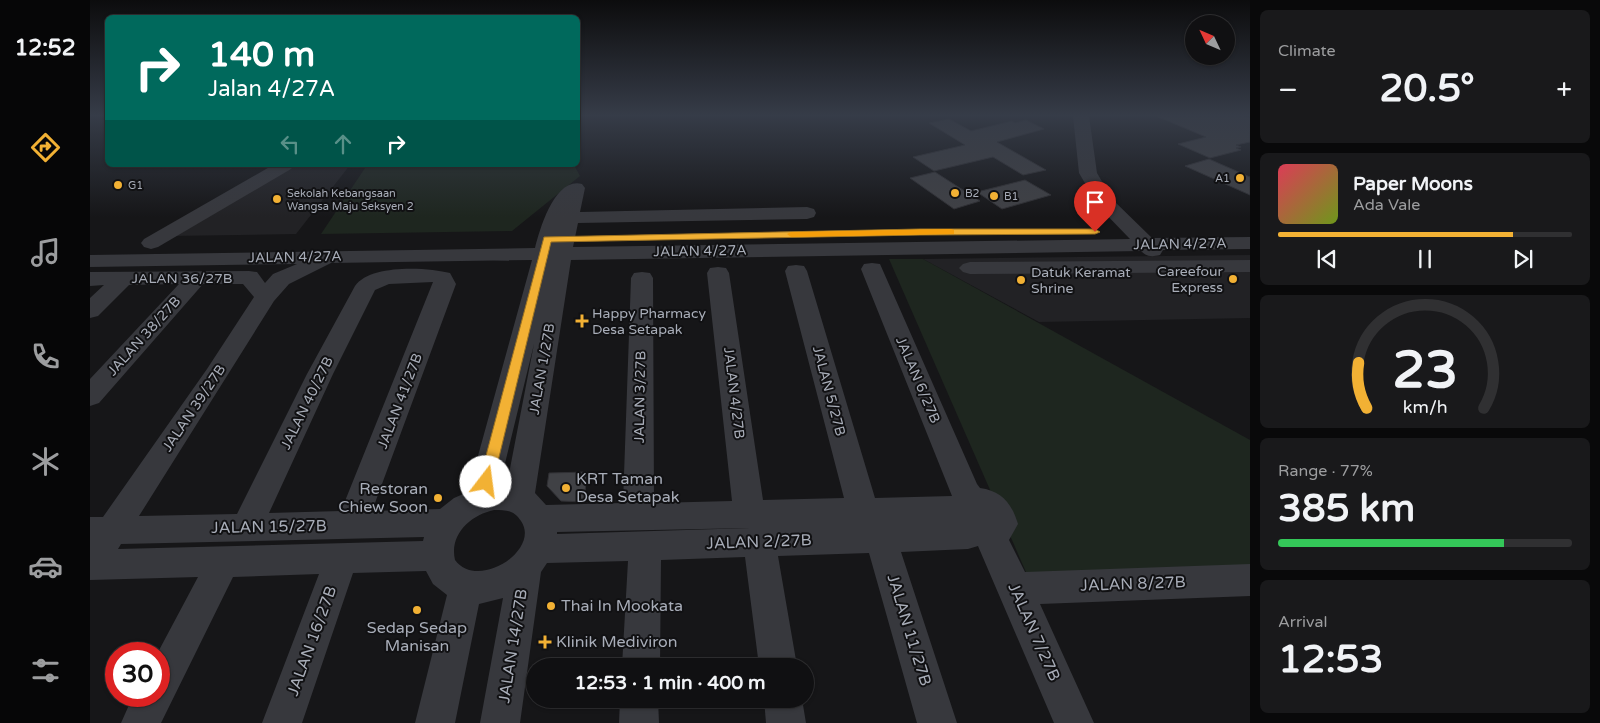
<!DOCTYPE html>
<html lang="en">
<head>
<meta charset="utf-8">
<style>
  :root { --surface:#101012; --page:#19191b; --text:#f1f3f6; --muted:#9c9d9f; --line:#303032; --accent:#f2b134 }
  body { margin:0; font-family:"Varela Round",sans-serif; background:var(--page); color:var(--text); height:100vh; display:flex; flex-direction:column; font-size:19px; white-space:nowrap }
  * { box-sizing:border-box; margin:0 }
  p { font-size:16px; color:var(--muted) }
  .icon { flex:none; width:28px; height:28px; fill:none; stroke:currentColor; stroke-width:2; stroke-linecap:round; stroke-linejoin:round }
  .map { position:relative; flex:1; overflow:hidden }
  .panel { display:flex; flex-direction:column; gap:10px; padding:10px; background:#09090a; width:350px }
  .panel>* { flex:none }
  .top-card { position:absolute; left:15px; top:15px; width:475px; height:152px; border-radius:8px; box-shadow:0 1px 4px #0004,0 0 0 1px var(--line); background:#00695c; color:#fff; overflow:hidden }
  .needle { width:32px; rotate:314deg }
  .controls { position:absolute; left:1095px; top:15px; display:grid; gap:10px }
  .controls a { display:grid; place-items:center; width:50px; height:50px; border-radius:50%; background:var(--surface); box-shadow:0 1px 4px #0004,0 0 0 1px var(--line); font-size:25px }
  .speed { position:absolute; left:15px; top:642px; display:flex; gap:10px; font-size:25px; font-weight:700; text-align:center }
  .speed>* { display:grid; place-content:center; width:65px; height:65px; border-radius:50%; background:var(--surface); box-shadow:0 1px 4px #0004,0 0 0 1px var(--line); line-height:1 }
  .speed .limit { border:8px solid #d22; background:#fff; color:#111 }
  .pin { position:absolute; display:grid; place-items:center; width:42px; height:42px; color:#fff; margin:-51px -21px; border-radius:50% 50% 50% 0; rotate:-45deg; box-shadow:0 0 5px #0007 }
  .pin .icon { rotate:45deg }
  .me { position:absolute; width:55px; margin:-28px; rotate:15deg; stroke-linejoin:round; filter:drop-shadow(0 0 4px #0008) }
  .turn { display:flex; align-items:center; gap:18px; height:105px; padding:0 20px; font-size:22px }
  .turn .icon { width:65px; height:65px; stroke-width:2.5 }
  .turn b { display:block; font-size:35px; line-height:42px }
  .lanes { display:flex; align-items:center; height:48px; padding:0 20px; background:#0003; justify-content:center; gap:25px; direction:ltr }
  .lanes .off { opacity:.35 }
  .big { font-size:38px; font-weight:700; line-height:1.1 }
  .panel .widget { flex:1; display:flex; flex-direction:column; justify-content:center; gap:8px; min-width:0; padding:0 18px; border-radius:8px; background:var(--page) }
  .panel .dial { align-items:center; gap:0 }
  .dial svg { height:130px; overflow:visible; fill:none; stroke:var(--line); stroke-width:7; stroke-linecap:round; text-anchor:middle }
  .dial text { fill:var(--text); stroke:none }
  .song { display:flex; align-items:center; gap:15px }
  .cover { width:60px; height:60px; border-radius:8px; background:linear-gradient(135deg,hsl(350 70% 55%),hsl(80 70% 35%)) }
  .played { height:5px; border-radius:2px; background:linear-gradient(90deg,var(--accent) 80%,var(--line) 80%) }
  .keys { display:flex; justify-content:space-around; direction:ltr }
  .heat { display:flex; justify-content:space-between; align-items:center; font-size:28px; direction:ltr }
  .charge { height:8px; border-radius:4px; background:linear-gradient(90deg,#34c759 77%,var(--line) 0) }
  .trip { position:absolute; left:436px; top:658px; width:288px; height:50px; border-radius:25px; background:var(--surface); box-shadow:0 1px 4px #0004,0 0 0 1px var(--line); font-weight:700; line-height:50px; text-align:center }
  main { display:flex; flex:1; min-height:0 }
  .tabs { display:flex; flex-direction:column; width:90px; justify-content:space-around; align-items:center; background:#060607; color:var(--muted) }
  .tabs .icon { width:35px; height:35px }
  .tabs .active { color:var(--accent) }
  .tabs b { font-size:22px; color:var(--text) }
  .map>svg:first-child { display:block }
</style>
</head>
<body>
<main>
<nav class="tabs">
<b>12:52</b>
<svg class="icon active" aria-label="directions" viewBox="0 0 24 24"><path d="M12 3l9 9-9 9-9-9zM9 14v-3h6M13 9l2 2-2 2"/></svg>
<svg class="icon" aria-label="music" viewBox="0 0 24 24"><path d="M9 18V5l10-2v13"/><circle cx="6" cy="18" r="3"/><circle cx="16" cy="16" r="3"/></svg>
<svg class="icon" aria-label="phone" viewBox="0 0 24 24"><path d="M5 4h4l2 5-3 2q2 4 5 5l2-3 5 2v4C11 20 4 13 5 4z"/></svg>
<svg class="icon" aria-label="climate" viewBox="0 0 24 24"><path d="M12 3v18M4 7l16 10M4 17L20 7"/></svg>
<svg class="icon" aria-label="car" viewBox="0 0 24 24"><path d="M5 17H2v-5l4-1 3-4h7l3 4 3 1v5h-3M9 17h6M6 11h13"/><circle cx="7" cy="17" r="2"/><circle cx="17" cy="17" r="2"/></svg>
<svg class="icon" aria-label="filters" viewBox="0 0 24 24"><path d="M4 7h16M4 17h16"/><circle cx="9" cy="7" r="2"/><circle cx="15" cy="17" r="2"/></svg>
</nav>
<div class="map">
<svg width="1160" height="723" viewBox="0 0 1160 723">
  <rect width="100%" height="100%" fill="#161618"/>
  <g fill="#222225">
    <path d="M202,165H260L206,234L79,236Z"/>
    <path d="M1160,255V318L949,322L833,259Z"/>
  </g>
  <g fill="#1e261f">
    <path d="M277,165H484L490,176L422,231L231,234Z"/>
    <path d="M799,259H833L1160,440V566L939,579Z"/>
  </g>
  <g fill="#404145" stroke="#303034">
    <path d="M1066,116H1154L1160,118V142L1146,145L1151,147L1146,148L1151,150L1120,158L1088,144L1116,137Z"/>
    <path d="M859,119L881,131L922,121L925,123L936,120L954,129L907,142L956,170L933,175L903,157L844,171L823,157L875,145L839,123Z"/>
    <path d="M1119,159L1160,177V195L1095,166Z"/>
    <path d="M845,172L890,201L864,209L820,178Z"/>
    <path d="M935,180L961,195L912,209L887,192Z"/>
    <path d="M497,472L494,502L471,501L457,486L459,473Z"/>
  </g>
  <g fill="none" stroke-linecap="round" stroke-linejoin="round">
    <g fill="#37383d" fill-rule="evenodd">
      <path d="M983,116H999L1007,173L1023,200L1062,238L1160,237V249L1073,250L1070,255C1062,257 1057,257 1051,251L481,260L445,493L456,505L533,503L541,278L544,273L552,272L560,273L563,278L564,503L642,501L617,273L620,268L628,267L636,268L639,273L673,500L754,498L695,271L698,266L706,265L714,266L717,271L785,498L862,496L771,269L774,264L782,263L790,264L887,484L890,488C912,491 922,504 928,524L919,540L935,572L1160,564V596L950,604L1004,723H964L888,546L878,549L811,552L867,723H827L779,553L688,556L707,666H669L655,557L571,560L570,666H532L538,561L457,563L451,572L430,723H390L413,598L389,604L365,723H325L357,595L343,584L336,571L263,573L212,723H172L229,574L143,577L71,723H31L43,696H69V654H67L108,577L0,580V517H13L117,369L164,297L153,284H113L9,403L0,406V379L89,284L39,285L8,316L0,318V298L14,285L0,286V272L159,271L167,272L175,283L183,274L207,264L0,267V255L445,248C450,228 465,177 492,184L495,188L490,212L717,207L724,209L726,213L724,217L717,219L488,223L483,247L1040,239L1009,207L989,173ZM442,260L378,492L364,498L350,509L282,511L366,284L360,273C337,267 280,264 265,286L217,374L147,514L49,516L184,301L199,284L241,263ZM343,282L251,511L179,513L243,374L285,290L299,284ZM444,344L417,484H410ZM404,510C416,510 424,510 431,521C451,550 388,591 365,560C359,534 381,515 404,510ZM660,528L467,534V532ZM334,537L333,541L28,549L31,544Z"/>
      <path d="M183,165H204L201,169L68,247L61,249L54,247L51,243L54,239Z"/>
      <path d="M1160,260V272L880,274L873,272L869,268L873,264L880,262Z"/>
      <path d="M530,699H568L569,723H529Z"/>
      <path d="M674,699H712L716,723H676Z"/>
    </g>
  </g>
  <linearGradient id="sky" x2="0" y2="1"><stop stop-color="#0c0c0d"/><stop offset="0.53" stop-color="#363c48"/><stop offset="1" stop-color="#363c48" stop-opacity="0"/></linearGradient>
  <rect width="1160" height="217" fill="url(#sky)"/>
  <path fill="#f2b134" stroke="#9d7322" d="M830,229H1005L1010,232L1005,234L830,235L461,242L403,482L401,486L396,487L391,486L389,482L454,237Z"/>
  <path fill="#f59e0b" d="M861,229L864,230V234L701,237L697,234L701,232Z"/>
  <g fill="#f2b134" stroke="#111113" stroke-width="2">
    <circle cx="1150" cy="178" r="5"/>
    <circle cx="28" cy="185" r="5"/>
    <circle cx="865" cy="193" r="5"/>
    <circle cx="904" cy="196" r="5"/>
    <circle cx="187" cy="199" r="5"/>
    <circle cx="1143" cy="279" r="5"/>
    <circle cx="931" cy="280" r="5"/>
    <path d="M489.5 313.5h5v5h5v5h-5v5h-5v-5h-5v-5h5z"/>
    <circle cx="476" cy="488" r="5"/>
    <circle cx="348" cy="498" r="5"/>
    <circle cx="461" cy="606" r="5"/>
    <circle cx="327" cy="610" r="5"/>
    <path d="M452.5 634.5h5v5h5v5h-5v5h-5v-5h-5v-5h5z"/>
  </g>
  <g text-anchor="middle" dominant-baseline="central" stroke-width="4" stroke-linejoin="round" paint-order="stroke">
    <g font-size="11" fill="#a8adb8" stroke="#111113" text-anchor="start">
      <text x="1140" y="178" text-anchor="end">A1</text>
      <text x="38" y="185">G1</text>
      <text x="197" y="193">Sekolah Kebangsaan<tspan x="197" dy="13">Wangsa Maju Seksyen 2</tspan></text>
      <text x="875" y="193">B2</text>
      <text x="914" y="196">B1</text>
    </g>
    <g font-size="14" fill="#a8adb8" stroke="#111113">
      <text transform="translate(1090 244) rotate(-1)">JALAN 4/27A</text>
      <text transform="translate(610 251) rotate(-1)">JALAN 4/27A</text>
      <text transform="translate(205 257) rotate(-1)">JALAN 4/27A</text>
      <text x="92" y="278">JALAN 36/27B</text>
      <text transform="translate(54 336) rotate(-48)">JALAN 38/27B</text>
      <text transform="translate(452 369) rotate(-80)">JALAN 1/27B</text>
      <text transform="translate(828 380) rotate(67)">JALAN 6/27B</text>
      <text transform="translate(739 391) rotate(75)">JALAN 5/27B</text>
      <text transform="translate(644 393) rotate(83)">JALAN 4/27B</text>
      <text transform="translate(550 397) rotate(-89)">JALAN 3/27B</text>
      <text transform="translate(310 401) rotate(-69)">JALAN 41/27B</text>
      <text transform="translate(217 403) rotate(-64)">JALAN 40/27B</text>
      <text transform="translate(104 408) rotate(-56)">JALAN 39/27B</text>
    </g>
    <g font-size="14" fill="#a8adb8" stroke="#111113" text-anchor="start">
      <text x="1133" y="271" text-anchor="end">Careefour<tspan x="1133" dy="16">Express</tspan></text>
      <text x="941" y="272">Datuk Keramat<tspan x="941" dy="16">Shrine</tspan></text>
      <text x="502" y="313">Happy Pharmacy<tspan x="502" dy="16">Desa Setapak</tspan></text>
    </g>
    <g font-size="16" fill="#a8adb8" stroke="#111113" text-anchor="start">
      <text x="486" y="479">KRT Taman<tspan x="486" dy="18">Desa Setapak</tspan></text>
      <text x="338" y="489" text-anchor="end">Restoran<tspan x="338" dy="18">Chiew Soon</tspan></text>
      <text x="471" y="606">Thai In Mookata</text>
      <text x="327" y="628" text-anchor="middle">Sedap Sedap<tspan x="327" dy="18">Manisan</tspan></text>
      <text x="466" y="642">Klinik Mediviron</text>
    </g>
    <g font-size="16" fill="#a8adb8" stroke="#111113">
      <text transform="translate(179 527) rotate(-1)">JALAN 15/27B</text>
      <text transform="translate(669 542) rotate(-2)">JALAN 2/27B</text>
      <text transform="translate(1043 584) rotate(-2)">JALAN 8/27B</text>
      <text transform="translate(819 630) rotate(73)">JALAN 11/27B</text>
      <text transform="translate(944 632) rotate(66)">JALAN 7/27B</text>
      <text transform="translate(222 641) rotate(-70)">JALAN 16/27B</text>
      <text transform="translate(423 646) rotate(-81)">JALAN 14/27B</text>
    </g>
  </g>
</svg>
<div class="controls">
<a><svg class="needle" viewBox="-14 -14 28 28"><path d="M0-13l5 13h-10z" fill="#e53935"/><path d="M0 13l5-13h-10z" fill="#9c9d9f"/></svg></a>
</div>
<div class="speed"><div class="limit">30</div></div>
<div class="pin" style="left:1005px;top:232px;background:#d93025"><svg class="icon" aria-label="arrive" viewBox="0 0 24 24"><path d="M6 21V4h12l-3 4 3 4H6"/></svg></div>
<svg class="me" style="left:396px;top:482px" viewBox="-20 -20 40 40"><circle r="19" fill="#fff"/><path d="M0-13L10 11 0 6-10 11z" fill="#f2b134"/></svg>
<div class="trip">12:53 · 1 min · 400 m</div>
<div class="top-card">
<div class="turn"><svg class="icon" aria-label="right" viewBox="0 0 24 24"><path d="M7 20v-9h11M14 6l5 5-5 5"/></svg><div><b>140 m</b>Jalan 4/27A</div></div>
<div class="lanes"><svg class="icon off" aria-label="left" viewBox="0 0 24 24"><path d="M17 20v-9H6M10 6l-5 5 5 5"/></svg><svg class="icon off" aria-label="ahead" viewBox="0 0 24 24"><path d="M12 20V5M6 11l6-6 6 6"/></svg><svg class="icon" aria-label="right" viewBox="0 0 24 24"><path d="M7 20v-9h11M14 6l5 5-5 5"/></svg></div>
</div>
</div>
<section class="panel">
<div class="widget"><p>Climate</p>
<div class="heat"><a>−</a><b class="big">20.5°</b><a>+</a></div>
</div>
<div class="widget">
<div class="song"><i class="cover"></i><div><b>Paper Moons</b><p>Ada Vale</p></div></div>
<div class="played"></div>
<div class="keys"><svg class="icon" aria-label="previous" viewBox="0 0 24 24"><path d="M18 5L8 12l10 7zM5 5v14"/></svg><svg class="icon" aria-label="pause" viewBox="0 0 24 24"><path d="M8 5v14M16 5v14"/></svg><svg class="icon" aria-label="next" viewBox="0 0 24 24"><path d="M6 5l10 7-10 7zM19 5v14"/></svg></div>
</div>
<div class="widget dial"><svg viewBox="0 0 100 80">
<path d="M14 69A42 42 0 1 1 86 69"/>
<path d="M14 69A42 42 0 0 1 9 41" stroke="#f2b134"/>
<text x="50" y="56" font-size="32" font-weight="700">23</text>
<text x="50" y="72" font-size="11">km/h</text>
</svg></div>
<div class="widget"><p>Range · 77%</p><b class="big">385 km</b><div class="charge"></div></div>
<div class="widget"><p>Arrival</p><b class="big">12:53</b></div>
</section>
</main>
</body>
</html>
